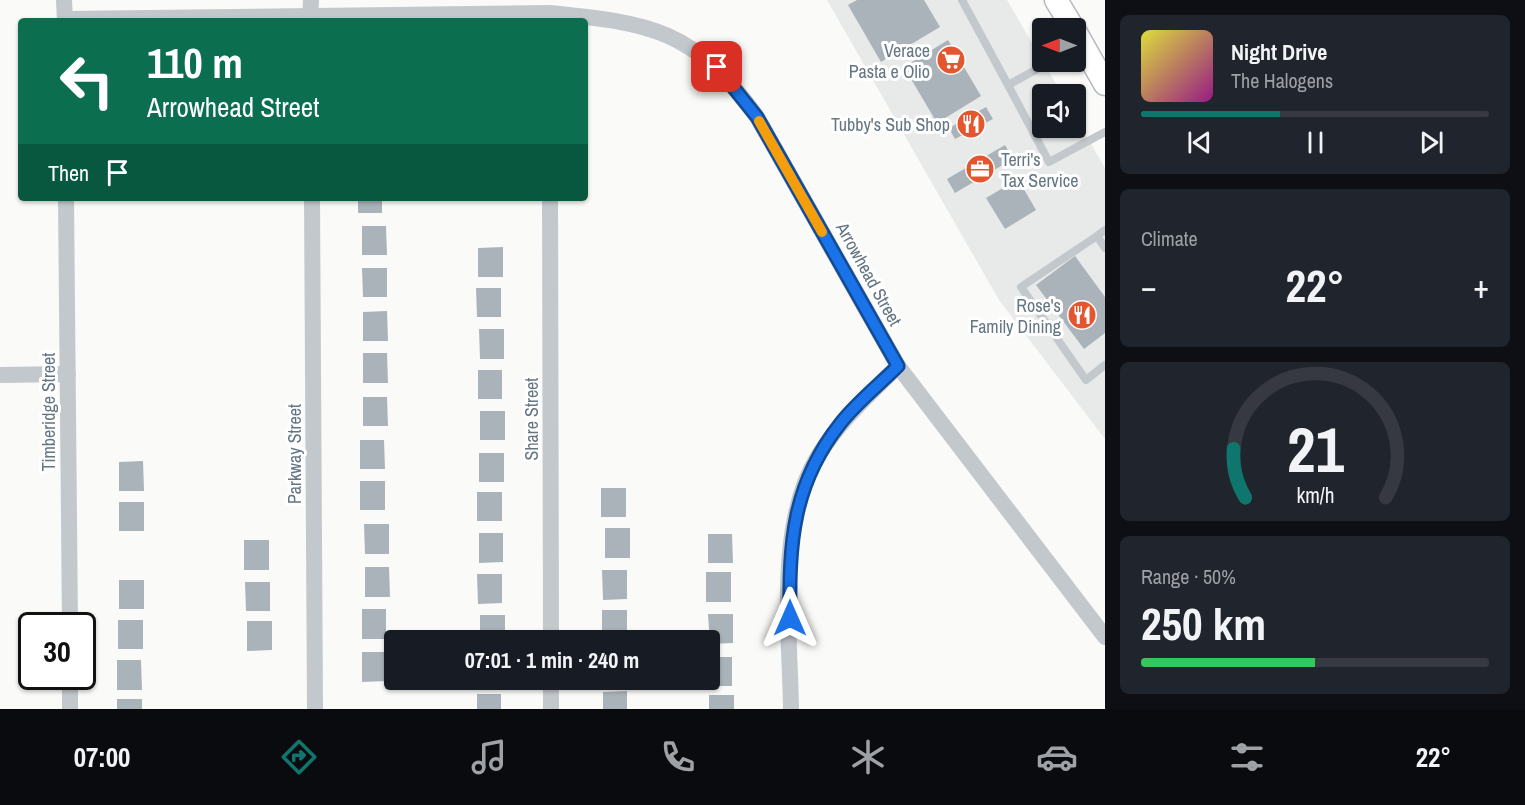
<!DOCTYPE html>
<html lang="en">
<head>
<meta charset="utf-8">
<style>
  :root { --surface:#171b24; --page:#20242c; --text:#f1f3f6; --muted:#9ea1a6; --line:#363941; --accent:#0f766e }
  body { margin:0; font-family:"Archivo Narrow",sans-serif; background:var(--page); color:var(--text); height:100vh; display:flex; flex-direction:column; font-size:22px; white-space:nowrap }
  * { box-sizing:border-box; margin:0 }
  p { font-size:20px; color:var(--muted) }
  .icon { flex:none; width:33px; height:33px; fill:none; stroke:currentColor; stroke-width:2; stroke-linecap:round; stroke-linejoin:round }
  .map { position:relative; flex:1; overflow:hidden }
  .details { display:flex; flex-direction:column; gap:15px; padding:15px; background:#0d0f14; width:420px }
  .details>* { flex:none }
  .top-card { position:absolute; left:18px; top:18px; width:570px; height:183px; border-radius:6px; box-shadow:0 2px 4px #0004; background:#0b6e4f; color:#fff; overflow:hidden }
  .needle { width:39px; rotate:270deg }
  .buttons { position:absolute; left:1032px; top:18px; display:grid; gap:12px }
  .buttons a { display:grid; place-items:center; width:54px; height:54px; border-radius:6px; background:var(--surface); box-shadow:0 2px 4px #0004; font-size:30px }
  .speed { position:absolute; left:18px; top:612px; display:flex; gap:12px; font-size:30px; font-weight:700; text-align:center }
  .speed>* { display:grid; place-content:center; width:78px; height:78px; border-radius:50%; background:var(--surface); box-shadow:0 2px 4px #0004; line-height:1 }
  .speed .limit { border:3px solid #111; border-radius:9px; background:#fff; color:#111 }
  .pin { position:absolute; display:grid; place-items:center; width:51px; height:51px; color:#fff; margin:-26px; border-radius:12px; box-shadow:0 3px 9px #0006 }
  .me { position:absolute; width:66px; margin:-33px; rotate:0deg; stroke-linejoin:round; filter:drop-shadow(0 0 4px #0008) }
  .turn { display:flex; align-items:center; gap:21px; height:126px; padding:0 30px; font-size:27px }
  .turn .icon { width:78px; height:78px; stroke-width:2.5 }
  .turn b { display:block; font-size:42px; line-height:51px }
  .then { display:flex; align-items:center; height:57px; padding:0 30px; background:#0003; gap:12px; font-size:22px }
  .big { font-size:45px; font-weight:700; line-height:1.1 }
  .details .tile { flex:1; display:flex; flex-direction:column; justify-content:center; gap:9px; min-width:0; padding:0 21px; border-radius:9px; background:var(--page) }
  .details .dial { align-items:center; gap:0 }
  .dial svg { height:156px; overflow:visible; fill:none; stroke:var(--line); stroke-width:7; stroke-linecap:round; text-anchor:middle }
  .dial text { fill:var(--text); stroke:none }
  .song { display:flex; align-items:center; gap:18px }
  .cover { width:72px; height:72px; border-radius:9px; background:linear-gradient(135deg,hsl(60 70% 55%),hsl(310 70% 35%)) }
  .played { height:6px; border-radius:3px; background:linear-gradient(90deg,var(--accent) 40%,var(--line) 40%) }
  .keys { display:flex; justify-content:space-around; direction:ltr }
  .heat { display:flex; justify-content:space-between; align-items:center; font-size:33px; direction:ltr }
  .charge { height:9px; border-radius:4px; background:linear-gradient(90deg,#34c759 50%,var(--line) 0) }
  .trip { position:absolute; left:384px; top:630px; width:336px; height:60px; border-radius:6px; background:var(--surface); box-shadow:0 2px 4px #0004; font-weight:700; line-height:60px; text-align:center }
  .dock { display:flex; height:96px; justify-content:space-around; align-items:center; background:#090b0e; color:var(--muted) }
  .dock .icon { width:42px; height:42px }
  .dock .current { color:var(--accent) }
  .dock b { font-size:27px; color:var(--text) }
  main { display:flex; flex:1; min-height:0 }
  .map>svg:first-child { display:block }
</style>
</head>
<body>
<main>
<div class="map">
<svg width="1105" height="709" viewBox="0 0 1105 709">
  <rect width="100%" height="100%" fill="#fafaf8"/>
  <path fill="#e8e9e9" d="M827,0H1007L1062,94H1042V128H1076V118L1105,168V439L999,300Z"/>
  <g fill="#aab3b9">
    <path d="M857,0H924L940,27L881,62L848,5Z"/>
    <path d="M948,40L981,96L937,123L904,67Z"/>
    <path d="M986,107L993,119L955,139L949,128Z"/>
    <path d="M1005,145L1013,159L955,193L947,179Z"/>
    <path d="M1018,179L1036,210L1005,229L986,198Z"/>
    <rect x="358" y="198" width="24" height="15"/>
    <path d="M362,226H386L387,255H362Z"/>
    <path d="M503,247V277H478V248Z"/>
    <path d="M1075,256L1105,297V333L1084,349L1036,285Z"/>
    <path d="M362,268H387V297H363Z"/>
    <path d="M476,288H501V317H477Z"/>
    <path d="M387,311L388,341H363V312Z"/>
    <path d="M479,329H504V359H480Z"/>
    <path d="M363,353H387L388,383H363Z"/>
    <rect x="478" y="370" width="24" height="29"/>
    <path d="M363,397H387L388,426H363Z"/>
    <rect x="480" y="411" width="25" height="29"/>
    <path d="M360,440H384L385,469H360Z"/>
    <rect x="479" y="453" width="25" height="29"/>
    <path d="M143,461L144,491H119V462Z"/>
    <rect x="360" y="481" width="25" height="29"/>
    <rect x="601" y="488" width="25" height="29"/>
    <rect x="477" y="492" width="25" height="29"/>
    <rect x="119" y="502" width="25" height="29"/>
    <path d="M364,524H389V554H365Z"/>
    <rect x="605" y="528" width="25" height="30"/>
    <path d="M479,533H503V562L479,563Z"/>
    <path d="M708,534H732L733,563H708Z"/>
    <rect x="244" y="540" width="25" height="30"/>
    <path d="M365,567H389L390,597H365Z"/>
    <path d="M602,570H627V599L603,600Z"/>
    <rect x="706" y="572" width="25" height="30"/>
    <path d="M477,574H502V603L478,604Z"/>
    <rect x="119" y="580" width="25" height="29"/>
    <path d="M245,582H270V611H246Z"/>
    <rect x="362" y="609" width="24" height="30"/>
    <rect x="602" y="610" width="25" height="30"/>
    <path d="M708,614H733V643L710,644Z"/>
    <rect x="480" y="615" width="25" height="25"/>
    <rect x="118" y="620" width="25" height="29"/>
    <path d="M247,621H272V650L247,651Z"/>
    <path d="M362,652H386L387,681L362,682Z"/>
    <path d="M710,657H732V686H707Z"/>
    <path d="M117,660H141L142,690H117Z"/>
    <path d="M479,680H504V684L479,685Z"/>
    <path d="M627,691V709H603V692Z"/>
    <rect x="477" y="694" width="24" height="15"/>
    <rect x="709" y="695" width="25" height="14"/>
    <rect x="117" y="699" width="25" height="10"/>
  </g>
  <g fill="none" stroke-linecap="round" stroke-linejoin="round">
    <g stroke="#b3babf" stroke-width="25">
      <g id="secondary">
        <path d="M1056,0L1073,28"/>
        <path d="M1076,33L1105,84"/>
      </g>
    </g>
    <g stroke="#c3c8cc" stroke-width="8">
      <path d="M962,0L1008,85"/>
      <path d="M1050,62L1008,85L1049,162L1105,132"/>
      <path d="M1105,230L1097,236L1105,248"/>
      <path d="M1097,236L1021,287L1086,380L1105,365"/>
    </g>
    <g stroke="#c3c8cc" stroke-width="16">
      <path d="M64,0L65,21"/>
      <path d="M65,19L549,13C651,23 694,29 757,117L898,366L1105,637"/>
      <path d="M310,21L311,0"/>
      <path d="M66,198L70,626"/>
      <path d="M312,198L315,709"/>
      <path d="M550,198L551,640"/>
      <path d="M0,375L68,374"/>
      <path d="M70,676V709"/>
      <path d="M551,680V709"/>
      <path d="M791,709C790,632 776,526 817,458C838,422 869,395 898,366"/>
    </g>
    <use href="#secondary" stroke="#fff" stroke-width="22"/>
  </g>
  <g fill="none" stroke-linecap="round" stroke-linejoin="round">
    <g stroke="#114b97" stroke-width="15">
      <path id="route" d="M717,67L757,117L898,366C879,385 856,403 840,424C792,485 789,544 790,618"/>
    </g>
    <use href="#route" stroke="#1a73e8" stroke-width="10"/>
    <path stroke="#f59e0b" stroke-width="10" d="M759,121L822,232"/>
  </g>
  <defs>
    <g id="supermarket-disc" transform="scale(1.5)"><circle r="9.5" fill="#e4572e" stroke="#fff"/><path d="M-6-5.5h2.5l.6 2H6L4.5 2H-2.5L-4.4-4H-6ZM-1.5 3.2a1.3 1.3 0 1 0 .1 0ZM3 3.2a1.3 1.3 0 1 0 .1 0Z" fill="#fff"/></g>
    <g id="restaurant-disc" transform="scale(1.5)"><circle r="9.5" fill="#e4572e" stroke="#fff"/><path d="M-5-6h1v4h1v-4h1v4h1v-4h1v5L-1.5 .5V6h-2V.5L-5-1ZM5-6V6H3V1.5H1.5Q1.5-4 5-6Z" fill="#fff"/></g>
    <g id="office-disc" transform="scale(1.5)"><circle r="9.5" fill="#e4572e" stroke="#fff"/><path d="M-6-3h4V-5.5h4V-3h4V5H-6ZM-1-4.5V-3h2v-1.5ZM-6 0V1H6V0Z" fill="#fff"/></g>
  </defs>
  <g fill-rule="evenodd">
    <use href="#supermarket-disc" x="951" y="60"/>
    <use href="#restaurant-disc" x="971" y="124"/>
    <use href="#office-disc" x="980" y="169"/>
    <use href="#restaurant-disc" x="1082" y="315"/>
  </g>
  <g text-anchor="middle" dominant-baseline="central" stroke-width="6" stroke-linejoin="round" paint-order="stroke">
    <g font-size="18" fill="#657683" stroke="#fff" text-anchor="end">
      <text x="930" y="50">Verace<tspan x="930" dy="21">Pasta e Olio</tspan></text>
      <text x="950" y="124">Tubby's Sub Shop</text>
      <text x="1001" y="159" text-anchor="start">Terri's<tspan x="1001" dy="21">Tax Service</tspan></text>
      <text x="1061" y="305">Rose's<tspan x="1061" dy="21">Family Dining</tspan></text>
    </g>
    <g font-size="18" fill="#657683" stroke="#fff">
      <text transform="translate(869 274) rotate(61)">Arrowhead Street</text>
      <text transform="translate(48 412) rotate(-90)">Timberidge Street</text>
      <text transform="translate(531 419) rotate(-90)">Share Street</text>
      <text transform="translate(294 454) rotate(-90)">Parkway Street</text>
    </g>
  </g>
</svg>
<div class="buttons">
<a><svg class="needle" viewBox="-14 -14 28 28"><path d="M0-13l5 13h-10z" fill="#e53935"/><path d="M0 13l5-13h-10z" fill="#9ea1a6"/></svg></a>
<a><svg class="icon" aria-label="sound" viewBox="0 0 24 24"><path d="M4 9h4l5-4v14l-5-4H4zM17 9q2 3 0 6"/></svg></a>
</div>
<div class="speed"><div class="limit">30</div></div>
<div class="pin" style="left:717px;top:67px;background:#d93025"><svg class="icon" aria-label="arrive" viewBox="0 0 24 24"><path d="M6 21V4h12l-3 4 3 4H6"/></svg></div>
<svg class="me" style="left:790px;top:618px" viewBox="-20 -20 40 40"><path d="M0-17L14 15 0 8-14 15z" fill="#1a73e8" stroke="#fff" stroke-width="4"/></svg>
<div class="trip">07:01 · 1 min · 240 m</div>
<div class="top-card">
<div class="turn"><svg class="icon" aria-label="left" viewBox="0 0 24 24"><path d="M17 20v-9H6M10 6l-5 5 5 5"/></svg><div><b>110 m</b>Arrowhead Street</div></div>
<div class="then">Then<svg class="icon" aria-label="arrive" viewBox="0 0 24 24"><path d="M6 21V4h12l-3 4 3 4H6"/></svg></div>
</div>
</div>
<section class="details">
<div class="tile">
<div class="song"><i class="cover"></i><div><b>Night Drive</b><p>The Halogens</p></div></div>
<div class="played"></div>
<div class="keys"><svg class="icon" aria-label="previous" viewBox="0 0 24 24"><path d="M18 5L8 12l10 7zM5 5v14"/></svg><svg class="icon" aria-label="pause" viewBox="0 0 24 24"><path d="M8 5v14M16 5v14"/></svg><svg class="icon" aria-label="next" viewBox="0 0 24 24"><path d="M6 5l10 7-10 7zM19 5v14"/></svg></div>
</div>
<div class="tile"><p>Climate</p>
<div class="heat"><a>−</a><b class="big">22°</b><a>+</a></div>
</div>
<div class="tile dial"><svg viewBox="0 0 100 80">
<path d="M14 69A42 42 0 1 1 86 69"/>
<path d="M14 69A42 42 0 0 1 8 44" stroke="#0f766e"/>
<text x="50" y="56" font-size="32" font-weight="700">21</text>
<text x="50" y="72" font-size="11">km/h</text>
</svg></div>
<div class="tile"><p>Range · 50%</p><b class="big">250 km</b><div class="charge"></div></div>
</section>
</main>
<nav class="dock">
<b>07:00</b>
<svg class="icon current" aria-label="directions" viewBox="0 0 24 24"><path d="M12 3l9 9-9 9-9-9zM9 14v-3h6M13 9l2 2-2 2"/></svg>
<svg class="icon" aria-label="music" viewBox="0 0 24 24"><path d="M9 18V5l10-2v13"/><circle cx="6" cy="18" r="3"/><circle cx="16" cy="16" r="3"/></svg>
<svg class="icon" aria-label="phone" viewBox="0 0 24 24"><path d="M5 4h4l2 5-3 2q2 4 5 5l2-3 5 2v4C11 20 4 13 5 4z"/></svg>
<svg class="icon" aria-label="climate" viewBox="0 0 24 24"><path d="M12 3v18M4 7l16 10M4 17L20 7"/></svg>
<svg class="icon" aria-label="car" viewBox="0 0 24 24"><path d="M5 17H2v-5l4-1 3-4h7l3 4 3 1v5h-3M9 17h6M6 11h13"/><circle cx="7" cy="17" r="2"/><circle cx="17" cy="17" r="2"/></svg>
<svg class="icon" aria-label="filters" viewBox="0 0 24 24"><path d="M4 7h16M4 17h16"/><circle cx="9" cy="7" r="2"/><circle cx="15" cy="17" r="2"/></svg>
<b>22°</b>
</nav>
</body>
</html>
